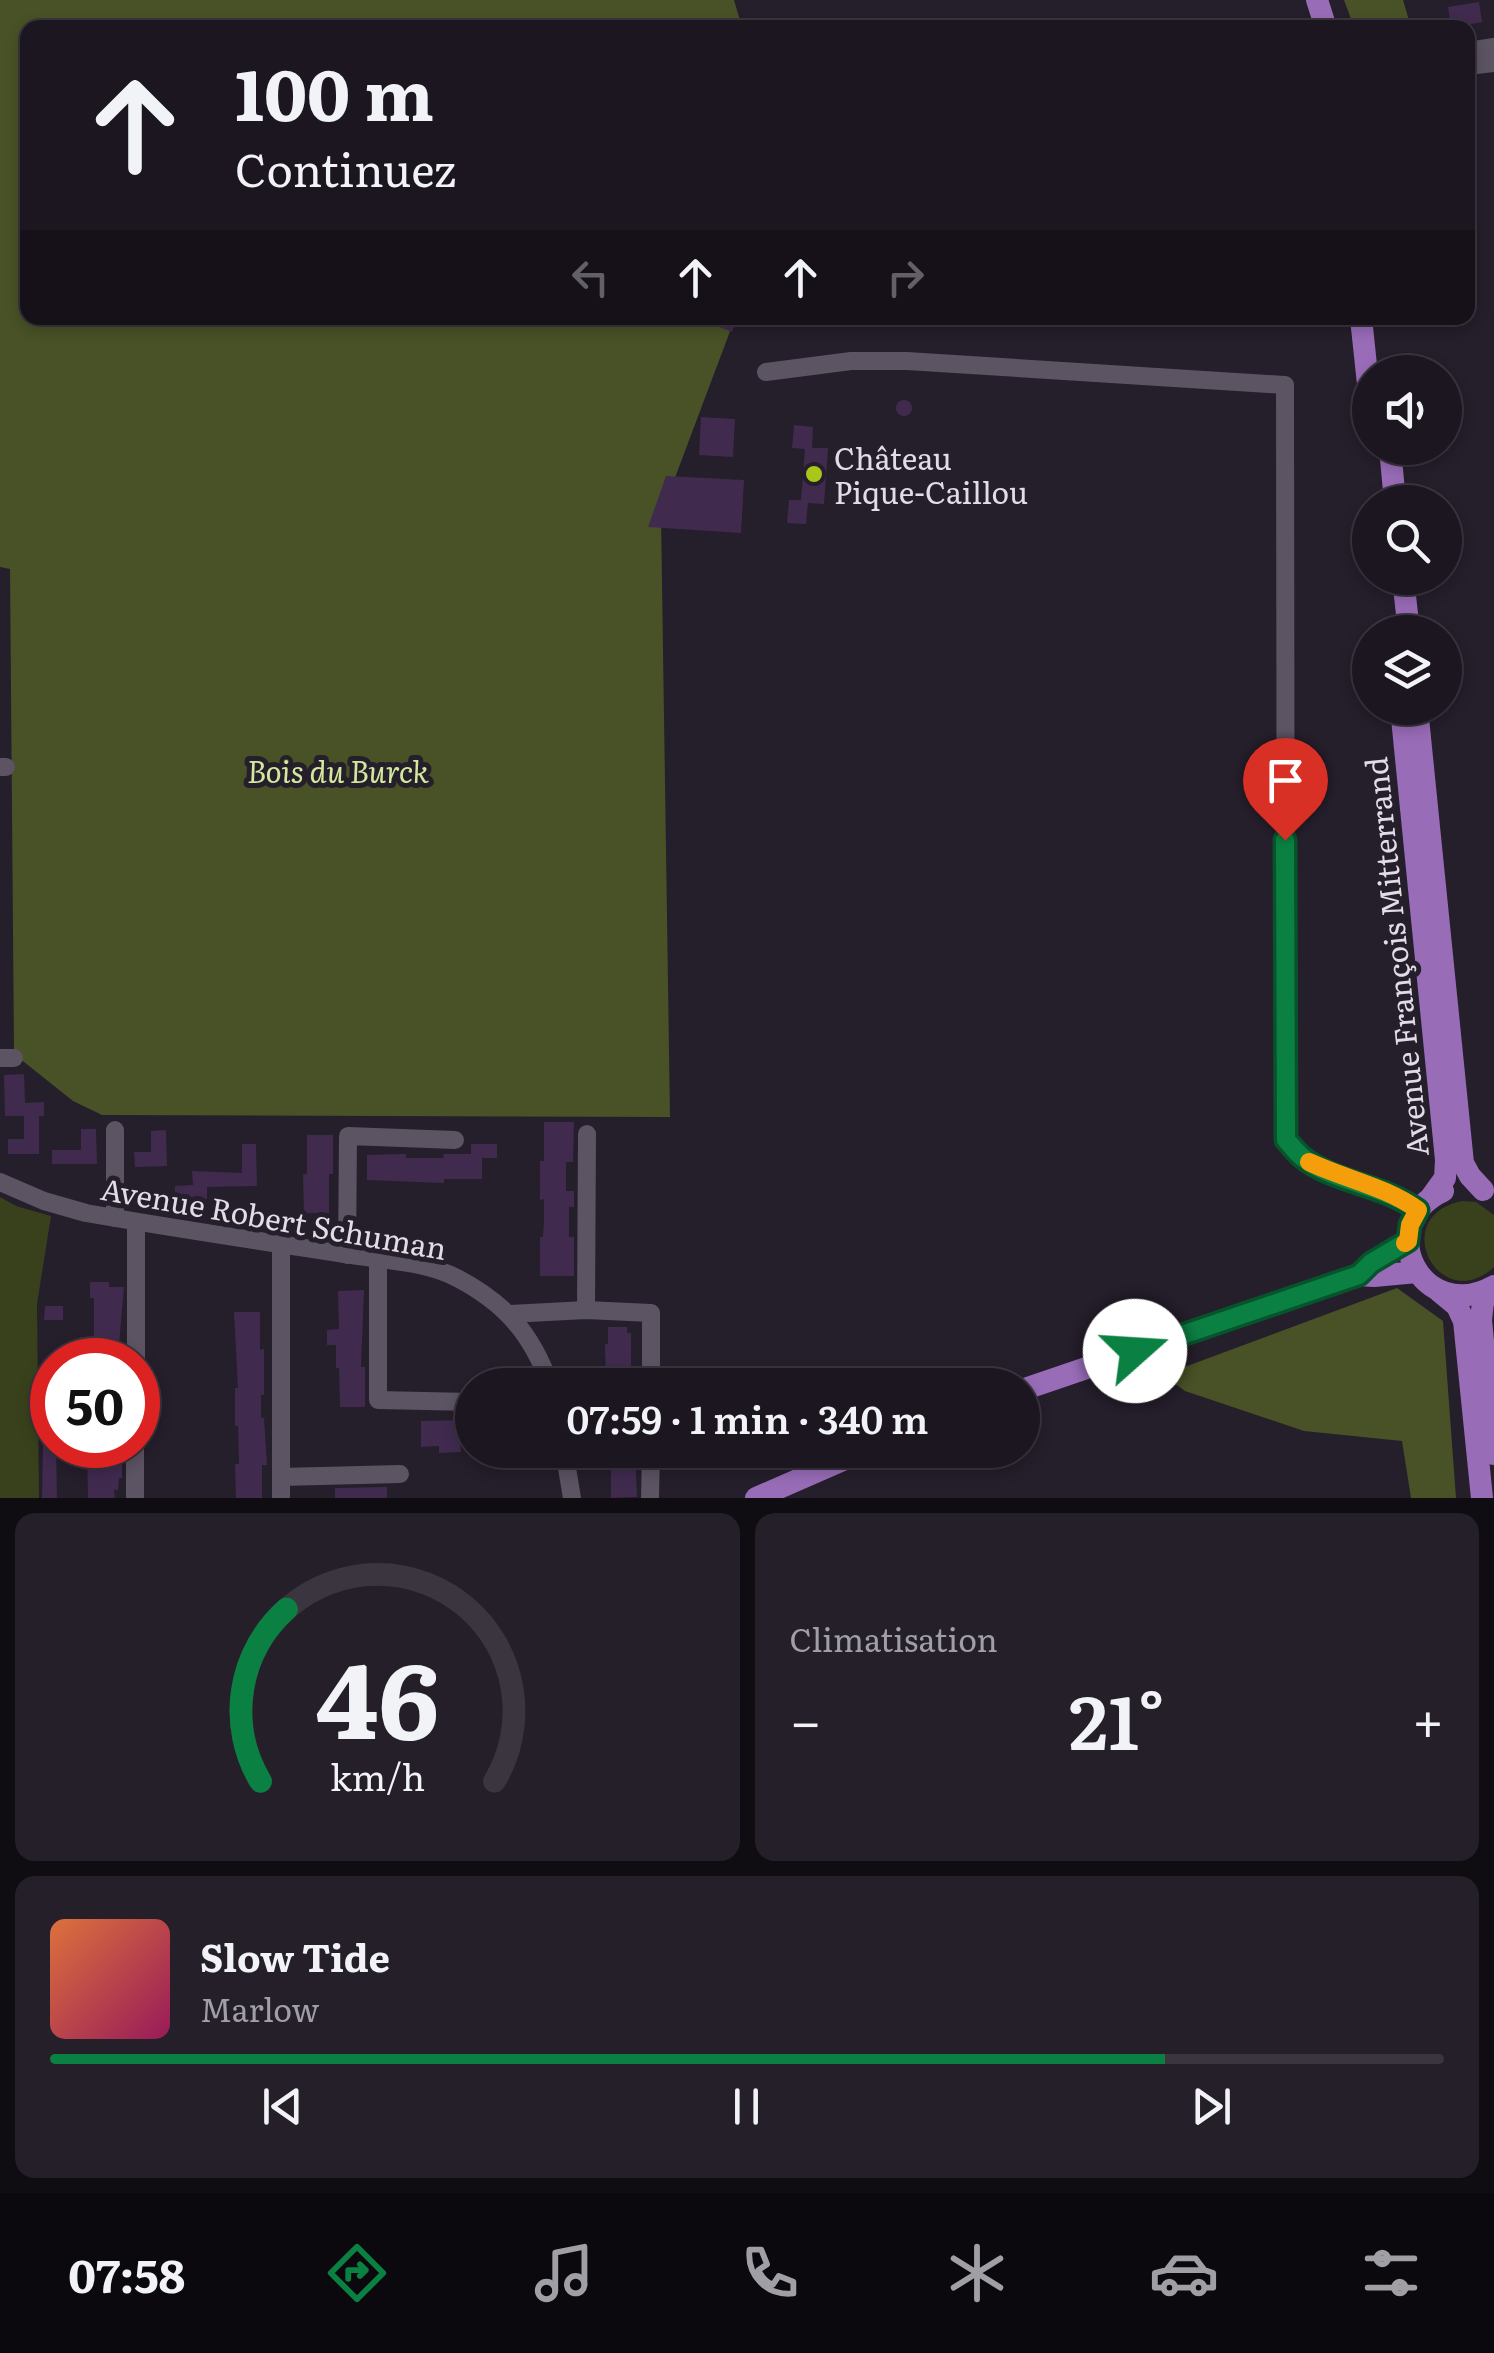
<!DOCTYPE html>
<html lang="fr">
<head>
<meta charset="utf-8">
<style>
  :root { --surface:#1c1620; --page:#251f29; --text:#f1f3f6; --muted:#a09fa5; --line:#3a353e; --accent:#0b8043 }
  body { margin:0; font-family:Literata,serif; background:var(--page); color:var(--text); height:100vh; display:flex; flex-direction:column; font-size:38px; white-space:nowrap }
  * { box-sizing:border-box; margin:0 }
  p { font-size:32px; color:var(--muted) }
  .icon { flex:none; width:55px; height:55px; fill:none; stroke:currentColor; stroke-width:2; stroke-linecap:round; stroke-linejoin:round }
  .map { position:relative; height:1498px; overflow:hidden }
  .drawer { display:flex; flex-direction:column; gap:15px; padding:15px; background:#0f0c12; flex:1 }
  .drawer>* { flex:none }
  .guide { position:absolute; left:20px; top:20px; width:1455px; height:305px; border-radius:20px; box-shadow:0 5px 15px #0003,0 0 0 2px var(--line); background:#1c1620; color:var(--text); overflow:hidden }
  .buttons { position:absolute; left:1352px; top:355px; display:grid; gap:20px }
  .buttons a { display:grid; place-items:center; width:110px; height:110px; border-radius:50%; background:var(--surface); box-shadow:0 5px 15px #0003,0 0 0 2px var(--line); font-size:50px }
  .speed { position:absolute; left:30px; top:1338px; display:flex; gap:20px; font-size:50px; font-weight:700; text-align:center }
  .speed>* { display:grid; place-content:center; width:130px; height:130px; border-radius:50%; background:var(--surface); box-shadow:0 5px 15px #0003,0 0 0 2px var(--line); line-height:1 }
  .speed .limit { border:15px solid #d22; background:#fff; color:#111 }
  .pin { position:absolute; display:grid; place-items:center; width:85px; height:85px; color:#fff; margin:-102px -42px; border-radius:50% 50% 50% 0; rotate:-45deg; box-shadow:0 0 10px #0007 }
  .pin .icon { rotate:45deg }
  .me { position:absolute; width:110px; margin:-55px; rotate:71deg; stroke-linejoin:round; filter:drop-shadow(0 0 8px #0008) }
  .turn { display:flex; align-items:center; gap:35px; height:210px; padding:0 50px; font-size:45px }
  .turn .icon { width:130px; height:130px; stroke-width:2.5 }
  .turn b { display:block; font-size:70px; line-height:85px }
  .lanes { display:flex; align-items:center; height:95px; padding:0 50px; background:#0003; justify-content:center; gap:50px; direction:ltr }
  .lanes .off { opacity:.35 }
  .big { font-size:75px; font-weight:600; line-height:1.1 }
  .drawer .tile { flex:1; display:flex; flex-direction:column; justify-content:center; gap:15px; min-width:0; padding:0 35px; border-radius:20px; background:var(--page) }
  .drawer .dial { align-items:center; gap:0 }
  .dial svg { height:260px; overflow:visible; fill:none; stroke:var(--line); stroke-width:7; stroke-linecap:round; text-anchor:middle }
  .dial text { fill:var(--text); stroke:none }
  .song { display:flex; align-items:center; gap:30px }
  .cover { width:120px; height:120px; border-radius:15px; background:linear-gradient(135deg,hsl(20 70% 55%),hsl(330 70% 35%)) }
  .played { height:10px; border-radius:5px; background:linear-gradient(90deg,var(--accent) 80%,var(--line) 80%) }
  .keys { display:flex; justify-content:space-around; direction:ltr }
  .heat { display:flex; justify-content:space-between; align-items:center; font-size:55px; direction:ltr }
  .drawer .tiles { flex:1; display:grid; gap:15px; grid-template-columns:1fr 1fr }
  .tile:last-child { grid-column:span 2 }
  .trip { position:absolute; left:455px; top:1368px; width:585px; height:100px; border-radius:50px; background:var(--surface); box-shadow:0 5px 15px #0003,0 0 0 2px var(--line); font-weight:600; line-height:100px; text-align:center }
  .tab-bar { display:flex; height:160px; justify-content:space-around; align-items:center; background:#0b090d; color:var(--muted) }
  .tab-bar .icon { width:70px; height:70px }
  .tab-bar .current { color:var(--accent) }
  .tab-bar b { font-size:45px; color:var(--text) }
  .map>svg:first-child { display:block }
</style>
</head>
<body>
<div class="map">
<svg width="1494" height="1498" viewBox="0 0 1494 1498">
  <rect width="100%" height="100%" fill="#251e2b"/>
  <g fill="#39411c">
    <path d="M0,1197L16,1206L51,1216L37,1304L39,1498H0Z"/>
    <path d="M1462,1201L1476,1202L1494,1215V1267C1440,1317 1386,1217 1462,1201Z"/>
  </g>
  <g fill="#485226">
    <path d="M0,0H734L742,27L28,28V318H735L661,515L670,1117L102,1115L73,1101L14,1054L10,569L0,567Z"/>
    <path d="M1344,0H1403L1411,27H1354Z"/>
    <path d="M1397,1288L1443,1321L1456,1498H1411L1402,1441L1304,1431L1185,1391L1163,1375Z"/>
  </g>
  <g fill="#402b4f">
    <path d="M1479,2L1482,22L1451,28L1448,7Z"/>
    <path d="M697,318H737L732,332Z"/>
    <circle cx="904" cy="408" r="8"/>
    <path d="M701,417L735,419L733,457L699,455Z"/>
    <path d="M794,425L813,427L812,448H828L824,504L808,503L806,524L787,523L789,500H801L805,449L792,448Z"/>
    <path d="M666,476L744,480L741,533L648,527Z"/>
    <path d="M24,1074L25,1103L44,1102V1116H39V1154H8V1139H24V1116H5L4,1075Z"/>
    <path d="M544,1122H574L573,1162H566V1191H574V1207H569V1237H574V1276H540V1237H543L544,1220V1199L540,1200V1161H544Z"/>
    <path d="M81,1129H96L97,1164H52V1150H81Z"/>
    <path d="M166,1130L167,1166L135,1167L134,1152H151V1131Z"/>
    <path d="M307,1135H333V1174H329V1213H304L303,1174H307Z"/>
    <path d="M242,1144H256L257,1186L207,1187V1199H175V1186L193,1185L192,1171L242,1173Z"/>
    <path d="M471,1144H497V1158H482V1179H444V1183L367,1180V1155L406,1154V1158H444L443,1154H471Z"/>
    <path d="M90,1282H109V1287H124L119,1344H116V1348H108V1360H90V1353H80V1337H94V1298H90Z"/>
    <path d="M364,1290L361,1367H365V1407H340L339,1368H336V1345H327V1330L339,1329L338,1291Z"/>
    <path d="M45,1306H63V1320H44Z"/>
    <path d="M234,1312H260V1350L264,1349V1395H261V1418H264L267,1465H262V1498H236L235,1464H239L238,1426H235V1388H238Z"/>
    <path d="M608,1327H627V1333H631V1373H634V1385L606,1383L605,1344H608Z"/>
    <path d="M470,1420V1425H472V1443H460L461,1452L439,1453V1446L421,1447V1421Z"/>
    <path d="M43,1445H56L57,1498H42Z"/>
    <path d="M89,1445H115V1451H122V1478H119L118,1490H114L115,1498H88L87,1451H89Z"/>
    <path d="M611,1450H635L637,1497L611,1498Z"/>
    <path d="M387,1487V1498H335V1488Z"/>
  </g>
  <g fill="none" stroke-linecap="round" stroke-linejoin="round">
    <g stroke="#5c5363" stroke-width="18">
      <path d="M1468,51L1494,47"/>
      <path d="M1468,66L1494,63"/>
      <path d="M766,372L851,361H907L1285,385L1286,1140C1291,1145 1296,1152 1302,1157C1335,1184 1384,1184 1418,1210"/>
      <path d="M0,767H6"/>
      <path d="M0,1058H14"/>
      <path d="M0,1182L44,1201L86,1213C172,1228 258,1241 345,1254C381,1260 424,1261 457,1278C505,1303 532,1334 550,1385"/>
      <path d="M115,1218V1130"/>
      <path d="M281,1244V1498"/>
      <path d="M347,1255L348,1136L455,1140"/>
      <path d="M378,1259V1400L472,1402"/>
      <path d="M586,1310L587,1134"/>
      <path d="M510,1314L586,1310L651,1313V1385"/>
      <path d="M136,1360V1222"/>
      <path d="M564,1450L572,1498"/>
      <path d="M281,1477L400,1474"/>
      <path d="M135,1498V1445"/>
      <path d="M650,1498L651,1450"/>
    </g>
    <g stroke="#996cb8" stroke-width="22">
      <path d="M1317,0L1326,28"/>
      <path d="M1361,318L1370,403"/>
      <path d="M1390,448L1395,502"/>
      <path d="M1403,578L1409,632"/>
      <path d="M1401,708L1446,1160L1445,1178L1432,1196"/>
      <path d="M1417,708L1463,1163L1470,1176L1483,1190"/>
      <path d="M1443,1191C1371,1225 1422,1326 1494,1286"/>
      <path d="M1359,1275L1371,1263L1408,1241"/>
      <path d="M1492,1288L1483,1302L1481,1320L1494,1454"/>
      <path d="M1440,1292L1457,1306L1464,1321L1482,1498"/>
      <path d="M1022,1390L1359,1275L1374,1276L1417,1272"/>
      <path d="M756,1498L866,1450"/>
    </g>
  </g>
  <g fill="none" stroke-linecap="round" stroke-linejoin="round">
    <g stroke="#07532c" stroke-width="25">
      <path id="route" d="M1135,1351L1359,1275L1371,1263L1408,1241L1410,1225L1418,1210C1384,1185 1334,1183 1302,1157C1296,1152 1291,1145 1286,1140L1285,840"/>
    </g>
    <use href="#route" stroke="#0b8043" stroke-width="18"/>
    <path stroke="#f59e0b" stroke-width="18" d="M1309,1162C1345,1179 1387,1187 1418,1210L1410,1225L1408,1241L1405,1243"/>
  </g>
  <circle fill="#a9c71a" stroke="#251e2b" stroke-width="4" cx="814" cy="474" r="10"/>
  <g text-anchor="middle" dominant-baseline="central" stroke-width="10" stroke-linejoin="round" paint-order="stroke">
    <g font-size="30" fill="#e1dce5" stroke="#251e2b" text-anchor="start">
      <text x="834" y="457">Château<tspan x="834" dy="34">Pique-Caillou</tspan></text>
    </g>
    <g font-size="30" font-style="italic" fill="#d3e79d" stroke="#251e2b">
      <text x="338" y="770">Bois du Burck</text>
    </g>
    <g font-size="30" fill="#e1dce5" stroke="#251e2b">
      <text transform="translate(1395 957) rotate(-96)">Avenue François Mitterrand</text>
      <text transform="translate(274 1217) rotate(10)">Avenue Robert Schuman</text>
    </g>
  </g>
</svg>
<div class="buttons">
<a><svg class="icon" aria-label="sound" viewBox="0 0 24 24"><path d="M4 9h4l5-4v14l-5-4H4zM17 9q2 3 0 6"/></svg></a>
<a><svg class="icon" aria-label="search" viewBox="0 0 24 24"><circle cx="10" cy="10" r="6"/><path d="M15 15l6 6"/></svg></a>
<a><svg class="icon" aria-label="layers" viewBox="0 0 24 24"><path d="M12 4l9 5-9 5-9-5zM3 14l9 5 9-5"/></svg></a>
</div>
<div class="speed"><div class="limit">50</div></div>
<div class="pin" style="left:1285px;top:840px;background:#d93025"><svg class="icon" aria-label="arrive" viewBox="0 0 24 24"><path d="M6 21V4h12l-3 4 3 4H6"/></svg></div>
<svg class="me" style="left:1135px;top:1351px" viewBox="-20 -20 40 40"><circle r="19" fill="#fff"/><path d="M0-13L10 11 0 6-10 11z" fill="#0b8043"/></svg>
<div class="trip">07:59 · 1 min · 340 m</div>
<div class="guide">
<div class="turn"><svg class="icon" aria-label="ahead" viewBox="0 0 24 24"><path d="M12 20V5M6 11l6-6 6 6"/></svg><div><b>100 m</b>Continuez</div></div>
<div class="lanes"><svg class="icon off" aria-label="left" viewBox="0 0 24 24"><path d="M17 20v-9H6M10 6l-5 5 5 5"/></svg><svg class="icon" aria-label="ahead" viewBox="0 0 24 24"><path d="M12 20V5M6 11l6-6 6 6"/></svg><svg class="icon" aria-label="ahead" viewBox="0 0 24 24"><path d="M12 20V5M6 11l6-6 6 6"/></svg><svg class="icon off" aria-label="right" viewBox="0 0 24 24"><path d="M7 20v-9h11M14 6l5 5-5 5"/></svg></div>
</div>
</div>
<section class="drawer">
<div class="tiles">
<div class="tile dial"><svg viewBox="0 0 100 80">
<path d="M14 69A42 42 0 1 1 86 69"/>
<path d="M14 69A42 42 0 0 1 22 16" stroke="#0b8043"/>
<text x="50" y="56" font-size="32" font-weight="700">46</text>
<text x="50" y="72" font-size="11">km/h</text>
</svg></div>
<div class="tile"><p>Climatisation</p>
<div class="heat"><a>−</a><b class="big">21°</b><a>+</a></div>
</div>
<div class="tile">
<div class="song"><i class="cover"></i><div><b>Slow Tide</b><p>Marlow</p></div></div>
<div class="played"></div>
<div class="keys"><svg class="icon" aria-label="previous" viewBox="0 0 24 24"><path d="M18 5L8 12l10 7zM5 5v14"/></svg><svg class="icon" aria-label="pause" viewBox="0 0 24 24"><path d="M8 5v14M16 5v14"/></svg><svg class="icon" aria-label="next" viewBox="0 0 24 24"><path d="M6 5l10 7-10 7zM19 5v14"/></svg></div>
</div>
</div>
</section>
<nav class="tab-bar">
<b>07:58</b>
<svg class="icon current" aria-label="directions" viewBox="0 0 24 24"><path d="M12 3l9 9-9 9-9-9zM9 14v-3h6M13 9l2 2-2 2"/></svg>
<svg class="icon" aria-label="music" viewBox="0 0 24 24"><path d="M9 18V5l10-2v13"/><circle cx="6" cy="18" r="3"/><circle cx="16" cy="16" r="3"/></svg>
<svg class="icon" aria-label="phone" viewBox="0 0 24 24"><path d="M5 4h4l2 5-3 2q2 4 5 5l2-3 5 2v4C11 20 4 13 5 4z"/></svg>
<svg class="icon" aria-label="climate" viewBox="0 0 24 24"><path d="M12 3v18M4 7l16 10M4 17L20 7"/></svg>
<svg class="icon" aria-label="car" viewBox="0 0 24 24"><path d="M5 17H2v-5l4-1 3-4h7l3 4 3 1v5h-3M9 17h6M6 11h13"/><circle cx="7" cy="17" r="2"/><circle cx="17" cy="17" r="2"/></svg>
<svg class="icon" aria-label="filters" viewBox="0 0 24 24"><path d="M4 7h16M4 17h16"/><circle cx="9" cy="7" r="2"/><circle cx="15" cy="17" r="2"/></svg>
</nav>
</body>
</html>
